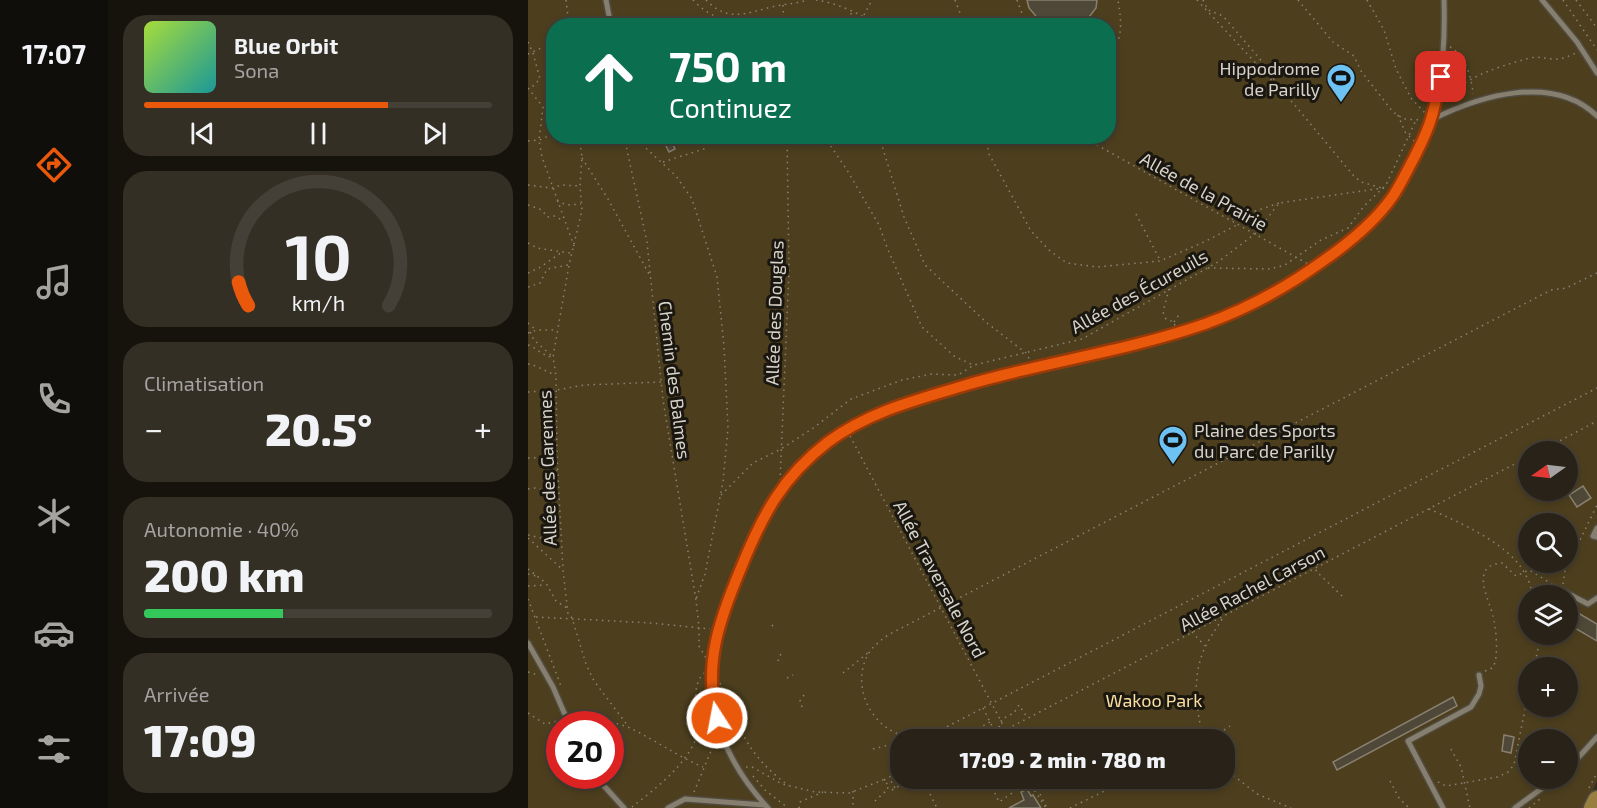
<!DOCTYPE html>
<html lang="fr">
<head>
<meta charset="utf-8">
<style>
  :root { --surface:#282218; --page:#342f25; --text:#f1f3f6; --muted:#a5a4a2; --line:#443f37; --accent:#ea580c }
  body { margin:0; font-family:"Exo 2",sans-serif; background:var(--page); color:var(--text); height:100vh; display:flex; flex-direction:column; font-size:22px; white-space:nowrap }
  * { box-sizing:border-box; margin:0 }
  p { font-size:20px; color:var(--muted) }
  .icon { flex:none; width:33px; height:33px; fill:none; stroke:currentColor; stroke-width:2; stroke-linecap:round; stroke-linejoin:round }
  .map { position:relative; flex:1; overflow:hidden }
  .details { display:flex; flex-direction:column; gap:15px; padding:15px; background:#16130d; width:420px }
  .details>* { flex:none }
  .top-card { position:absolute; left:18px; top:18px; width:570px; height:126px; border-radius:24px; box-shadow:0 3px 9px #0003,0 0 0 2px var(--line); background:#0b6e4f; color:#fff; overflow:hidden }
  .needle { width:39px; rotate:256deg }
  .fabs { position:absolute; left:990px; top:441px; display:grid; gap:12px }
  .fabs a { display:grid; place-items:center; width:60px; height:60px; border-radius:50%; background:var(--surface); box-shadow:0 3px 9px #0003,0 0 0 2px var(--line); font-size:30px }
  .speed { position:absolute; left:18px; top:711px; display:flex; gap:12px; font-size:30px; font-weight:700; text-align:center }
  .speed>* { display:grid; place-content:center; width:78px; height:78px; border-radius:50%; background:var(--surface); box-shadow:0 3px 9px #0003,0 0 0 2px var(--line); line-height:1 }
  .speed .limit { border:9px solid #d22; background:#fff; color:#111 }
  .pin { position:absolute; display:grid; place-items:center; width:51px; height:51px; color:#fff; margin:-26px; border-radius:12px; box-shadow:0 3px 9px #0006 }
  .me { position:absolute; width:66px; margin:-33px; rotate:349deg; stroke-linejoin:round; filter:drop-shadow(0 0 4px #0008) }
  .turn { display:flex; align-items:center; gap:21px; height:126px; padding:0 24px; font-size:27px }
  .turn .icon { width:78px; height:78px; stroke-width:2.5 }
  .turn b { display:block; font-size:42px; line-height:51px }
  .big { font-size:45px; font-weight:800; line-height:1.1 }
  .details .card { flex:1; display:flex; flex-direction:column; justify-content:center; gap:9px; min-width:0; padding:0 21px; border-radius:24px; background:var(--page) }
  .details .dial { align-items:center; gap:0 }
  .dial svg { height:156px; overflow:visible; fill:none; stroke:var(--line); stroke-width:7; stroke-linecap:round; text-anchor:middle }
  .dial text { fill:var(--text); stroke:none }
  .song { display:flex; align-items:center; gap:18px }
  .cover { width:72px; height:72px; border-radius:9px; background:linear-gradient(135deg,hsl(80 70% 55%),hsl(180 70% 35%)) }
  .played { height:6px; border-radius:3px; background:linear-gradient(90deg,var(--accent) 70%,var(--line) 70%) }
  .keys { display:flex; justify-content:space-around; direction:ltr }
  .heat { display:flex; justify-content:space-between; align-items:center; font-size:33px; direction:ltr }
  .charge { height:9px; border-radius:4px; background:linear-gradient(90deg,#34c759 40%,var(--line) 0) }
  .trip { position:absolute; left:362px; top:729px; width:345px; height:60px; border-radius:24px; background:var(--surface); box-shadow:0 3px 9px #0003,0 0 0 2px var(--line); font-weight:800; line-height:60px; text-align:center }
  main { display:flex; flex:1; min-height:0 }
  .menu { display:flex; flex-direction:column; width:108px; justify-content:space-around; align-items:center; background:#100e0a; color:var(--muted) }
  .menu .icon { width:42px; height:42px }
  .menu .active { color:var(--accent) }
  .menu b { font-size:27px; color:var(--text) }
  .map>svg:first-child { display:block }
</style>
</head>
<body>
<main>
<nav class="menu">
<b>17:07</b>
<svg class="icon active" aria-label="directions" viewBox="0 0 24 24"><path d="M12 3l9 9-9 9-9-9zM9 14v-3h6M13 9l2 2-2 2"/></svg>
<svg class="icon" aria-label="music" viewBox="0 0 24 24"><path d="M9 18V5l10-2v13"/><circle cx="6" cy="18" r="3"/><circle cx="16" cy="16" r="3"/></svg>
<svg class="icon" aria-label="phone" viewBox="0 0 24 24"><path d="M5 4h4l2 5-3 2q2 4 5 5l2-3 5 2v4C11 20 4 13 5 4z"/></svg>
<svg class="icon" aria-label="climate" viewBox="0 0 24 24"><path d="M12 3v18M4 7l16 10M4 17L20 7"/></svg>
<svg class="icon" aria-label="car" viewBox="0 0 24 24"><path d="M5 17H2v-5l4-1 3-4h7l3 4 3 1v5h-3M9 17h6M6 11h13"/><circle cx="7" cy="17" r="2"/><circle cx="17" cy="17" r="2"/></svg>
<svg class="icon" aria-label="filters" viewBox="0 0 24 24"><path d="M4 7h16M4 17h16"/><circle cx="9" cy="7" r="2"/><circle cx="15" cy="17" r="2"/></svg>
</nav>
<section class="details">
<div class="card">
<div class="song"><i class="cover"></i><div><b>Blue Orbit</b><p>Sona</p></div></div>
<div class="played"></div>
<div class="keys"><svg class="icon" aria-label="previous" viewBox="0 0 24 24"><path d="M18 5L8 12l10 7zM5 5v14"/></svg><svg class="icon" aria-label="pause" viewBox="0 0 24 24"><path d="M8 5v14M16 5v14"/></svg><svg class="icon" aria-label="next" viewBox="0 0 24 24"><path d="M6 5l10 7-10 7zM19 5v14"/></svg></div>
</div>
<div class="card dial"><svg viewBox="0 0 100 80">
<path d="M14 69A42 42 0 1 1 86 69"/>
<path d="M14 69A42 42 0 0 1 9 57" stroke="#ea580c"/>
<text x="50" y="56" font-size="32" font-weight="700">10</text>
<text x="50" y="72" font-size="11">km/h</text>
</svg></div>
<div class="card"><p>Climatisation</p>
<div class="heat"><a>−</a><b class="big">20.5°</b><a>+</a></div>
</div>
<div class="card"><p>Autonomie · 40%</p><b class="big">200 km</b><div class="charge"></div></div>
<div class="card"><p>Arrivée</p><b class="big">17:09</b></div>
</section>
<div class="map">
<svg width="1069" height="808" viewBox="0 0 1069 808">
  <rect width="100%" height="100%" fill="#352e20"/>
  <path fill="#4d3f1e" fill-rule="evenodd" d="M0,0H1069V781L1056,808H0ZM26,26H580V136H26ZM1000,452H1040V490H1000ZM1000,524H1040V562H1000ZM1000,596H1040V634H1000ZM1000,668H1040V706H1000ZM32,724H82V776H32ZM372,740H696V778H372ZM1000,740H1040V778H1000Z"/>
  <g fill="#4f4839" stroke="#888170" stroke-width="1.5">
    <path d="M499,0H569L568,8L558,21L548,26H521L512,21L501,8Z"/>
    <path d="M133,136H141L147,149L141,152Z"/>
    <path d="M1055,486L1063,498L1049,507L1041,495Z"/>
    <path d="M1040,607L1069,624V641L1040,624Z"/>
    <path d="M925,697L929,706L809,770L805,762Z"/>
    <path d="M976,735L986,737L983,753L974,751Z"/>
    <path d="M499,789L503,796L505,795L513,808H481L496,800L493,792Z"/>
  </g>
  <g fill="none" stroke-linecap="round" stroke-linejoin="round">
    <g stroke="#504b3f" stroke-width="8">
      <g id="lane">
        <path d="M78,0L83,26"/>
        <path d="M1014,0L1049,42L1069,73"/>
        <path d="M903,120C951,96 1025,73 1069,116"/>
        <path d="M151,136C167,142 182,142 198,136"/>
        <path d="M1069,528L1065,536L1069,537"/>
        <path d="M1035,591L1060,604L1069,598"/>
        <path d="M0,643L25,687L41,724"/>
        <path d="M1040,769L1069,737"/>
        <path d="M67,776L96,808"/>
        <path d="M140,808L157,799L237,805"/>
        <path d="M240,808C190,754 169,689 194,618C219,549 239,490 299,443C331,418 368,406 407,394C439,385 471,376 504,369C563,355 624,344 680,323C714,310 745,294 775,275C803,257 831,237 853,212C864,199 872,184 880,169C911,110 918,66 916,0"/>
        <path d="M915,808L880,741L943,707L951,694L953,686L951,675"/>
        <path d="M987,808L1028,778"/>
      </g>
    </g>
    <g stroke="#504b3f" stroke-width="21">
      <path id="primary" d="M1065,808L1069,800"/>
    </g>
    <g stroke="#888377" stroke-width="1.5" stroke-dasharray="1.5 4.5" stroke-linecap="butt">
      <path d="M38,0L41,26"/>
      <path d="M165,0C181,17 202,24 225,26"/>
      <path d="M178,0C201,24 220,12 248,6C259,4 270,3 280,0"/>
      <path d="M288,0C309,3 333,14 351,26"/>
      <path d="M427,0L437,26"/>
      <path d="M489,0L495,16L505,26"/>
      <path d="M669,0L765,103L825,175L833,182L854,188"/>
      <path d="M675,0L680,10L695,16L743,72L748,85"/>
      <path d="M770,0L805,42L826,56L833,71L865,112L876,119L893,120"/>
      <path d="M839,0L856,30L868,69L883,98L897,113"/>
      <path d="M1035,0L1069,50"/>
      <path d="M1048,0L1069,28"/>
      <path d="M255,5L256,26"/>
      <path d="M323,13L324,26"/>
      <path d="M336,15L344,0"/>
      <path d="M194,20L200,26"/>
      <path d="M0,42L5,53L12,79L2,89"/>
      <path d="M922,47C937,55 944,78 945,94"/>
      <path d="M0,54L26,42"/>
      <path d="M580,60C595,40 594,24 590,0"/>
      <path d="M0,88L15,107L11,140L14,157L46,246"/>
      <path d="M917,96C947,74 966,68 1002,58C1011,56 1017,59 1025,59C1033,60 1041,56 1048,53"/>
      <path d="M870,115L877,132L886,141"/>
      <path d="M51,136L54,157L52,186L54,210L41,265L25,357L28,376L29,457L35,570L40,614L44,618L58,664L66,681L100,726"/>
      <path d="M96,136L119,242L135,400L168,600L171,627V646L178,658"/>
      <path d="M105,136L148,176L164,199L189,277L196,346L200,428L195,482L177,574L168,599"/>
      <path d="M296,136L319,170L351,225L360,250L394,327L426,356L445,365"/>
      <path d="M351,136L376,217L397,265L459,323L498,353L503,362"/>
      <path d="M458,136L461,154L503,231L522,251L539,263L569,267L632,261L676,242L711,224"/>
      <path d="M553,136L780,264"/>
      <path d="M0,141L11,140L26,134"/>
      <path d="M204,141L217,136"/>
      <path d="M53,145L58,136"/>
      <path d="M54,158L80,199L121,274"/>
      <path d="M135,162L179,148"/>
      <path d="M0,185L24,188L34,185L52,186"/>
      <path d="M29,201L39,205L53,204"/>
      <path d="M0,205L14,210L19,217L26,216L34,220"/>
      <path d="M608,214L632,260"/>
      <path d="M704,219L751,203"/>
      <path d="M0,243L9,248L42,253"/>
      <path d="M680,268L742,269L757,265L793,240L820,228L836,206L858,185L888,120"/>
      <path d="M0,273L11,268L34,252"/>
      <path d="M1069,273L1038,288L1023,290L360,635C353,640 347,645 342,651C315,693 358,752 405,734L1069,388"/>
      <path d="M0,287L12,283L19,269L40,265"/>
      <path d="M641,289L635,312L638,319L646,322L647,326"/>
      <path d="M646,322L650,316L649,313"/>
      <path d="M0,323L8,330"/>
      <path d="M2,332L6,340L25,357"/>
      <path d="M0,333L9,330H28"/>
      <path d="M0,345C10,349 13,355 24,357"/>
      <path d="M0,364H3L27,375"/>
      <path d="M0,392L28,390L57,385L133,382"/>
      <path d="M322,436L483,740"/>
      <path d="M1011,452L1069,421"/>
      <path d="M0,458L29,457"/>
      <path d="M14,459L29,471"/>
      <path d="M252,481L261,270L259,136"/>
      <path d="M0,489L7,488L30,494"/>
      <path d="M193,495L225,463L253,449L284,429L323,399L374,380L404,374L430,375L446,365L554,339L690,262L728,233L751,203L855,188L859,189"/>
      <path d="M901,509C931,522 982,544 997,574C1001,580 1003,588 1005,596"/>
      <path d="M0,535L31,542"/>
      <path d="M0,538L35,570"/>
      <path d="M792,552L788,571L814,596"/>
      <path d="M0,569L18,583L28,601L39,608"/>
      <path d="M0,574L8,576"/>
      <path d="M1035,584L1037,571L1069,505"/>
      <path d="M0,586L18,585"/>
      <path d="M0,599L33,686"/>
      <path d="M8,617L124,623L182,629"/>
      <path d="M244,625L246,628"/>
      <path d="M664,632L677,646"/>
      <path d="M250,661L254,651"/>
      <path d="M1006,668L1013,634"/>
      <path d="M957,671C960,670 963,669 965,667C971,658 968,626 965,616C961,599 941,565 974,563L988,576L1001,570L1029,587"/>
      <path d="M0,672L10,675"/>
      <path d="M315,673L341,652"/>
      <path d="M259,678L265,675"/>
      <path d="M192,683C195,701 198,702 206,717C221,749 233,765 261,786"/>
      <path d="M274,707L272,701L276,695"/>
      <path d="M455,708L471,740"/>
      <path d="M0,713L17,724L30,721"/>
      <path d="M47,719C60,718 89,722 102,728C127,740 149,756 175,767"/>
      <path d="M469,733L474,719L486,713L491,705L499,717"/>
      <path d="M647,737L649,740"/>
      <path d="M429,740L462,722"/>
      <path d="M458,740L1000,457"/>
      <path d="M676,740C668,710 664,681 675,652C680,639 689,628 696,616"/>
      <path d="M681,740L702,726"/>
      <path d="M345,749L372,742"/>
      <path d="M923,749L933,767L942,808"/>
      <path d="M218,767H224L254,784L287,792L321,793L355,780L358,784L363,781L367,788"/>
      <path d="M696,768L729,794L763,808"/>
      <path d="M225,776L237,790L260,808"/>
      <path d="M394,778L409,808"/>
      <path d="M494,778L503,785L518,808"/>
      <path d="M504,778L519,808"/>
      <path d="M356,780L372,771"/>
      <path d="M455,780L464,787L471,802L490,789L503,785"/>
      <path d="M862,781L871,798L881,808"/>
      <path d="M910,782L918,786L970,777L980,772L986,765L1000,694"/>
      <path d="M1061,788L1069,773"/>
      <path d="M364,790L385,778"/>
      <path d="M325,791V808"/>
      <path d="M166,792L188,739"/>
      <path d="M347,801L360,789L359,785"/>
      <path d="M104,807C128,788 158,766 169,736C175,716 159,690 176,673"/>
      <path d="M271,808L272,802L295,792"/>
      <path d="M542,808L603,778"/>
      <path d="M1001,808L1012,799"/>
    </g>
    <use href="#lane" stroke="#867e6e" stroke-width="5"/>
    <use href="#primary" stroke="#987f40" stroke-width="18"/>
  </g>
  <g fill="none" stroke-linecap="round" stroke-linejoin="round">
    <g stroke="#983908" stroke-width="15">
      <path id="route" d="M189,718C175,664 192,618 213,568C234,516 254,477 300,442C342,411 389,400 438,385C517,362 599,351 677,324C719,309 759,287 795,261C821,243 847,222 865,196C873,184 879,171 886,158C892,146 899,133 903,119C907,106 910,91 913,77"/>
    </g>
    <use href="#route" stroke="#ea580c" stroke-width="10"/>
  </g>
  <defs>
    <g id="stadium-pin" transform="scale(1.5)"><path d="M0 17L-7.5 6A9.5 9.5 0 1 1 7.5 6Z" fill="#6dc2f3" stroke="#1a1710"/><path d="M0-5a6.5 5 0 1 0 0 10a6.5 5 0 1 0 0-10ZM-3.5-1.8h7v3.6h-7Z" fill="#111"/></g>
  </defs>
  <g fill-rule="evenodd">
    <use href="#stadium-pin" x="813" y="78"/>
    <use href="#stadium-pin" x="645" y="440"/>
  </g>
  <g text-anchor="middle" dominant-baseline="central" stroke-width="6" stroke-linejoin="round" paint-order="stroke">
    <g font-size="18" fill="#d7d3ca" stroke="#1a1710" text-anchor="end">
      <text x="792" y="68">Hippodrome<tspan x="792" dy="21">de Parilly</tspan></text>
      <text x="666" y="430" text-anchor="start">Plaine des Sports<tspan x="666" dy="21">du Parc de Parilly</tspan></text>
    </g>
    <g font-size="18" fill="#d7d3ca" stroke="#1a1710">
      <text transform="translate(676 191) rotate(29)">Allée de la Prairie</text>
      <text transform="translate(611 291) rotate(-29)">Allée des Écureuils</text>
      <text transform="translate(246 313) rotate(-88)">Allée des Douglas</text>
      <text transform="translate(147 380) rotate(83)">Chemin des Balmes</text>
      <text transform="translate(19 468) rotate(-92)">Allée des Garennes</text>
      <text transform="translate(412 579) rotate(62)">Allée Traversale Nord</text>
      <text transform="translate(724 588) rotate(-28)">Allée Rachel Carson</text>
    </g>
    <g font-size="18" fill="#fadda0" stroke="#1a1710">
      <text x="626" y="700">Wakoo Park</text>
    </g>
  </g>
</svg>
<div class="fabs">
<a><svg class="needle" viewBox="-14 -14 28 28"><path d="M0-13l5 13h-10z" fill="#e53935"/><path d="M0 13l5-13h-10z" fill="#a5a4a2"/></svg></a>
<a><svg class="icon" aria-label="search" viewBox="0 0 24 24"><circle cx="10" cy="10" r="6"/><path d="M15 15l6 6"/></svg></a>
<a><svg class="icon" aria-label="layers" viewBox="0 0 24 24"><path d="M12 4l9 5-9 5-9-5zM3 14l9 5 9-5"/></svg></a>
<a>+</a>
<a>−</a>
</div>
<div class="speed"><div class="limit">20</div></div>
<div class="pin" style="left:913px;top:77px;background:#d93025"><svg class="icon" aria-label="arrive" viewBox="0 0 24 24"><path d="M6 21V4h12l-3 4 3 4H6"/></svg></div>
<svg class="me" style="left:189px;top:718px" viewBox="-20 -20 40 40"><circle r="17" fill="#ea580c" stroke="#fff" stroke-width="3"/><path d="M0-11L8 9 0 5-8 9z" fill="#fff"/></svg>
<div class="trip">17:09 · 2 min · 780 m</div>
<div class="top-card">
<div class="turn"><svg class="icon" aria-label="ahead" viewBox="0 0 24 24"><path d="M12 20V5M6 11l6-6 6 6"/></svg><div><b>750 m</b>Continuez</div></div>
</div>
</div>
</main>
</body>
</html>
